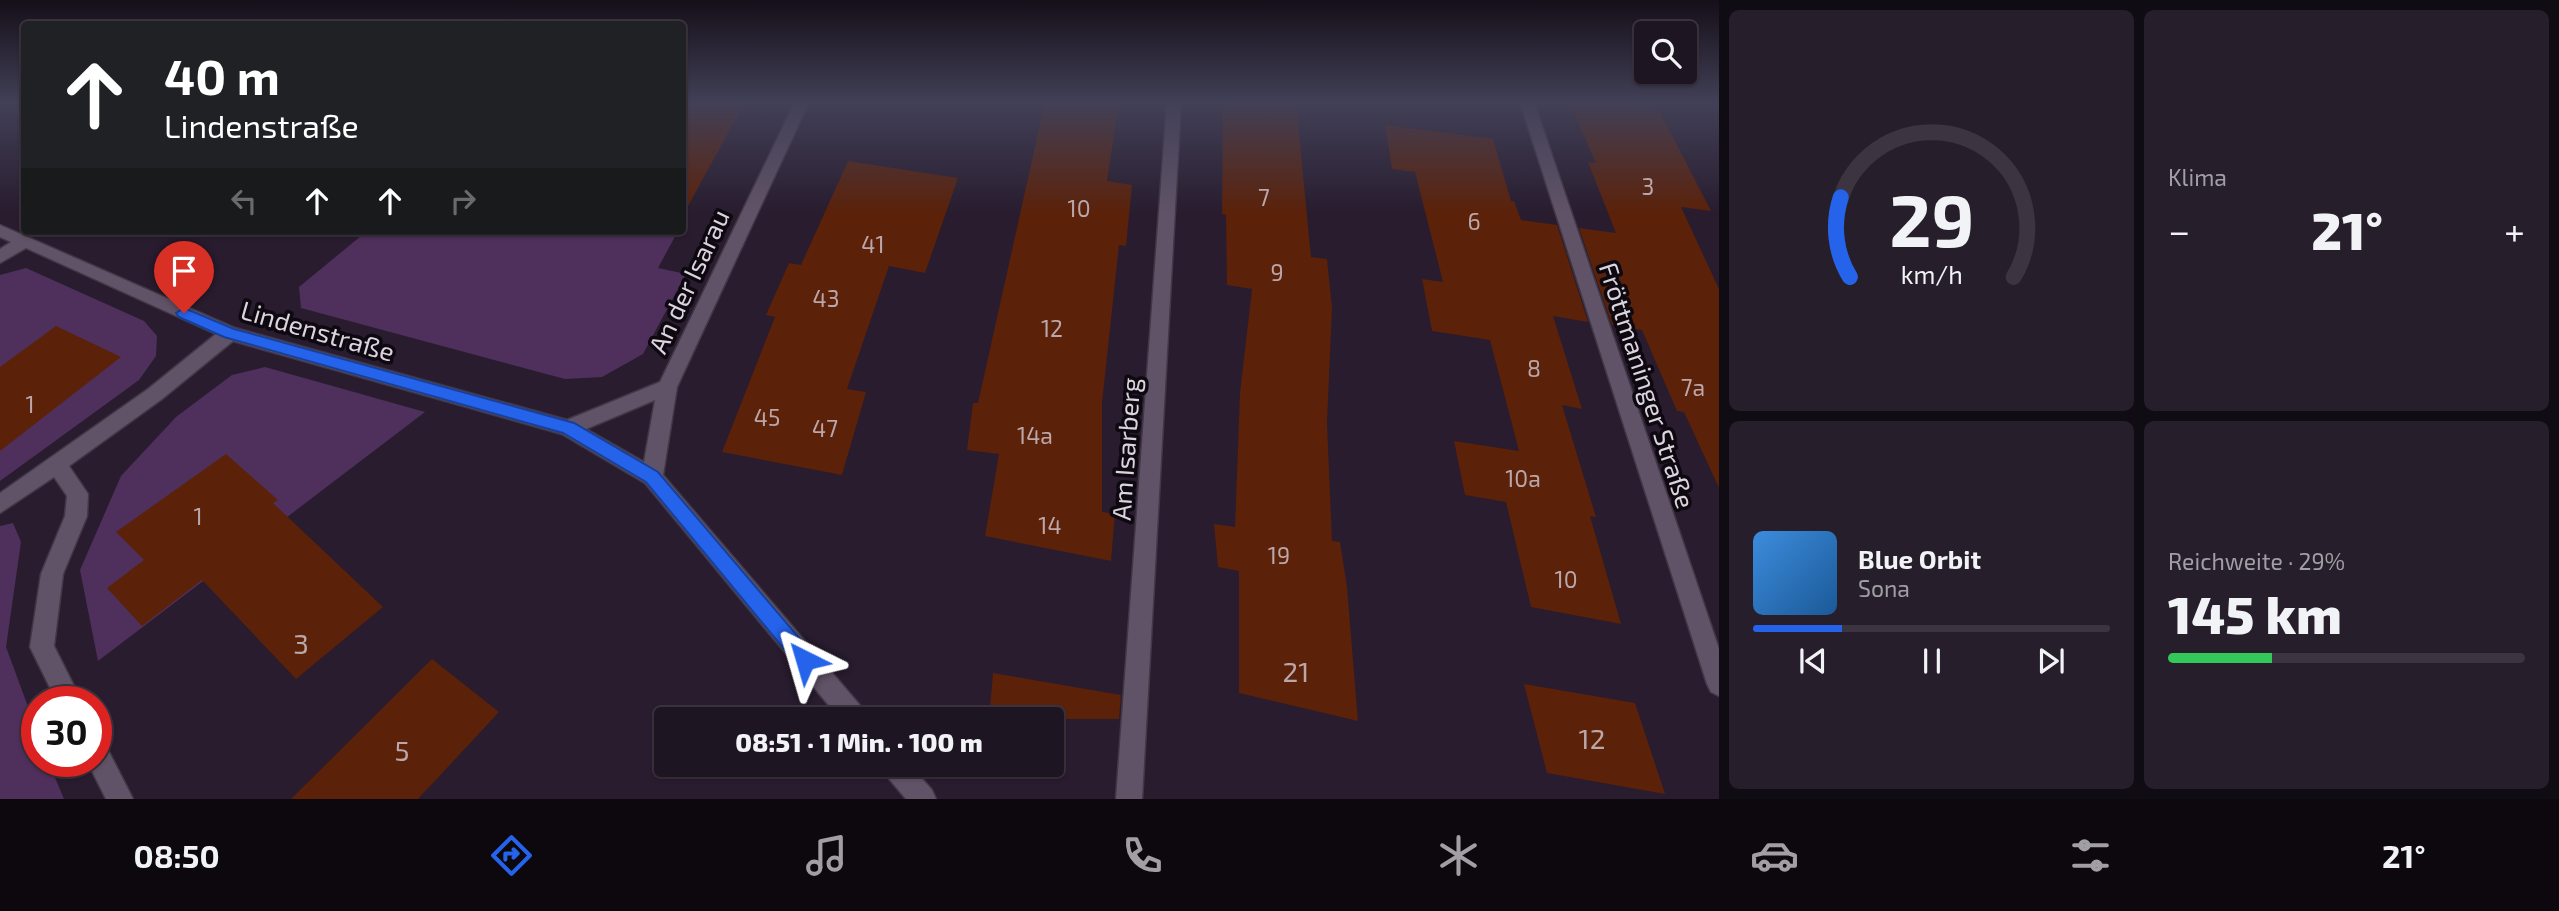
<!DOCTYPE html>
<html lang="de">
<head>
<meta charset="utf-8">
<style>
  :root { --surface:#1e1522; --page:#261e2a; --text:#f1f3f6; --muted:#a19fa5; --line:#3c3440; --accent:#2563eb }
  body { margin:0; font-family:"Exo 2",sans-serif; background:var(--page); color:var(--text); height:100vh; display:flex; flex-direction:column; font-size:26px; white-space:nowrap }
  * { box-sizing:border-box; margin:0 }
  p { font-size:23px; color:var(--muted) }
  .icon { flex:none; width:38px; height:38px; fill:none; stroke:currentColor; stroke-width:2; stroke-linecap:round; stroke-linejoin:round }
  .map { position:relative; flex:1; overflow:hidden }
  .panel { display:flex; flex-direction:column; gap:10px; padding:10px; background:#100c13; width:840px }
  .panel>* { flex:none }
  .banner { position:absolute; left:21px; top:21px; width:665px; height:214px; border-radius:7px; box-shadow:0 2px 5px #0004,0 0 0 2px var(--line); background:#202124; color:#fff; overflow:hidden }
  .tools { position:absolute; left:1634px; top:21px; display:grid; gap:14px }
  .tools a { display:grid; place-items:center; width:63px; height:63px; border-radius:7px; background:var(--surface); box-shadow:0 2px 5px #0004,0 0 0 2px var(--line); font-size:35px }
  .speed { position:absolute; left:21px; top:686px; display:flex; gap:14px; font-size:35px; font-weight:700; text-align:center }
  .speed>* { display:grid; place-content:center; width:91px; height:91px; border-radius:50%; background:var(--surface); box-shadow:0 2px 5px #0004,0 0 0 2px var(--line); line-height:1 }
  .speed .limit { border:10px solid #d22; background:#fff; color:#111 }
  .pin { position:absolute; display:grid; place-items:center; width:60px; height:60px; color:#fff; margin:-72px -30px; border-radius:50% 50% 50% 0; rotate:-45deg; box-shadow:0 0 7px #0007 }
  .pin .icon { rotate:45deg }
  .me { position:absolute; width:77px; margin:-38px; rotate:320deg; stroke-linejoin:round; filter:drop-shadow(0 0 5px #0008) }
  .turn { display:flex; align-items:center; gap:24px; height:147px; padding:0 28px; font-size:32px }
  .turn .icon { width:91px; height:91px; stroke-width:2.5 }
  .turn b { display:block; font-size:49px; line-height:60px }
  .lanes { display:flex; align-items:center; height:66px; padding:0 28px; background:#0003; justify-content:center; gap:35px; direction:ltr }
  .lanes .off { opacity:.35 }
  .big { font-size:52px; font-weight:800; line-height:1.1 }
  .panel .card { flex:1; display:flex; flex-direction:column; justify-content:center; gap:10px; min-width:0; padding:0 24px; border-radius:10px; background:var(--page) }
  .panel .dial { align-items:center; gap:0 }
  .dial svg { height:182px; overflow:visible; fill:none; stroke:var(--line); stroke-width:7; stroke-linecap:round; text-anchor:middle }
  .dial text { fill:var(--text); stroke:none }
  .song { display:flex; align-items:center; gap:21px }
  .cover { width:84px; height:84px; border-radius:10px; background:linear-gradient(135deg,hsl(210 70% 55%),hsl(210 70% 35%)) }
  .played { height:7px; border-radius:4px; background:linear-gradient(90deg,var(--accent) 25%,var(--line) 25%) }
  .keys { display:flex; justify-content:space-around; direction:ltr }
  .heat { display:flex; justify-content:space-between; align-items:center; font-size:38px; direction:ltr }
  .charge { height:10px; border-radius:5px; background:linear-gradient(90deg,#34c759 29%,var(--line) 0) }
  .panel .tiles { flex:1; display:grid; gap:10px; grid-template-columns:repeat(2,1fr) }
  .trip { position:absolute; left:654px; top:707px; width:410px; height:70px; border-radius:7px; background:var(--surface); box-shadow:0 2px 5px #0004,0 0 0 2px var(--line); font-weight:800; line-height:70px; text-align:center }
  .tab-bar { display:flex; height:112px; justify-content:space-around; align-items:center; background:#0c080e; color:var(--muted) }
  .tab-bar .icon { width:49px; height:49px }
  .tab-bar .current { color:var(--accent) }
  .tab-bar b { font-size:32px; color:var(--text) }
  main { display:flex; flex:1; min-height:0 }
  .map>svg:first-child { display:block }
</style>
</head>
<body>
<main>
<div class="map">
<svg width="1719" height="799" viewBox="0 0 1719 799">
  <rect width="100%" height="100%" fill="#281c2e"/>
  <g fill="#4f305c">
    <path d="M367,231H678L658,268L686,274L643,354L602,377L565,379L301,308L299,287Z"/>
    <path d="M26,268L144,321L157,336L156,356L139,380L0,481V275Z"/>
    <path d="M265,367L425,412L98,661L80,570L121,476L176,417L232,375Z"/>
    <path d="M13,523L21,542L6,647L37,731V761H48L64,799H0V526Z"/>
  </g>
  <g fill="#5b2109">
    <path d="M682,102H745L682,217Z"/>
    <path d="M1045,102H1119L1107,181L1132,185L1126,246L1119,245L1102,403V512L1115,514L1111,561L985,536L999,454L967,450L973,403H978Z"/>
    <path d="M1223,102H1296L1311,257L1327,259L1332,308L1327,423L1332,541L1340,542L1347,587L1358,721L1239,693V571L1218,567L1214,524L1235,527L1240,393L1252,289L1227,285L1226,215L1222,214Z"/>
    <path d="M1569,102L1659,110L1711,211L1681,207L1719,289V488L1684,412L1677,411L1642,330L1612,325L1579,228L1616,233L1588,162L1596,163Z"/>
    <path d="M1385,125L1493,139L1511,201H1514L1521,220L1557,225L1588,322L1553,316L1582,409L1562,405L1596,517L1590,516L1621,624L1531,607L1506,502L1465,495L1454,441L1519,451L1490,340L1432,331L1422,279L1443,282L1415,172L1392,169Z"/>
    <path d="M848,161L958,178L925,273L889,266L847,389L866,392L842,475L722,452L775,317L766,315L789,263L801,265Z"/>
    <path d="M56,326L121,357L0,451V367Z"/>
    <path d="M226,454L278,500L273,503L383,607L296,679L202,580L142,626L107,588L144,560L116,532Z"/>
    <path d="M432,659L499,712L418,799H291Z"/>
    <path d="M993,673L1121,695L1119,719H989Z"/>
    <path d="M1524,684L1635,703L1665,794L1547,773Z"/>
  </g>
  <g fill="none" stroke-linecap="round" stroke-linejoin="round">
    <g stroke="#413746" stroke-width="3">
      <g id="minor">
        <path d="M795,102H809L677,387L663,475L864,710L867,719H840L645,483L562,434L233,341L162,399L69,466L88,494L87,516L63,574L54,646L82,702H57L30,647L41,574L65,516L67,496L54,477L0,513V493L148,389L216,334L26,248L0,263V249L11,242L0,237V225L235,328L567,420L660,382ZM655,400L644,462L586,429Z"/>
        <path d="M1167,102H1181L1142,799H1116Z"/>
        <path d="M1520,102H1534L1719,649V696L1711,692L1707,684Z"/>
        <path d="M96,741L105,744L133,799H106L87,761H96Z"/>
        <path d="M882,765H910L932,790L936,799H906L885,774Z"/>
      </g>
    </g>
    <use href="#minor" fill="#615367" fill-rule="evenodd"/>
  </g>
  <linearGradient id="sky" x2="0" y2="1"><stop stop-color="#160f19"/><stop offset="0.48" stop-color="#424057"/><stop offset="1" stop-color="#424057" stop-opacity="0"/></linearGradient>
  <rect width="1719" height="214" fill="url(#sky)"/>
  <path fill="#2563eb" stroke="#184099" stroke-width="2" d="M184,308L234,329L574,423L658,472L812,653L815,660L812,666L805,669L798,666L646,482L563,433L224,337L179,317L176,313Z"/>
  <g text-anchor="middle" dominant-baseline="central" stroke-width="7" stroke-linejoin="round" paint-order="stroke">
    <g font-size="23" fill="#bba6a9">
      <text x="1648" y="186">3</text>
      <text x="1264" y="197">7</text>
      <text x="1079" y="208">10</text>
      <text x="1474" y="221">6</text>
      <text x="873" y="244">41</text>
      <text x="1277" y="272">9</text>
      <text x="826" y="298">43</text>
      <text x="1052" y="328">12</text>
      <text x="1534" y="368">8</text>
      <text x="1693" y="387">7a</text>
      <text x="30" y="404">1</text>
      <text x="767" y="417">45</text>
      <text x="825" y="428">47</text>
      <text x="1035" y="435">14a</text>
      <text x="1523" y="478">10a</text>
      <text x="198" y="516">1</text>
      <text x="1050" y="525">14</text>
      <text x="1279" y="555">19</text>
      <text x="1566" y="579">10</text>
    </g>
    <g font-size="26" fill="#dbd3de" stroke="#0e0911">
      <text transform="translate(688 281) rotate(-65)">An der Isarau</text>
      <text transform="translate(318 330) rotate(16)">Lindenstraße</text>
      <text transform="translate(1648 385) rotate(72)">Fröttmaninger Straße</text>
      <text transform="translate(1125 449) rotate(-86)">Am Isarberg</text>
    </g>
    <g font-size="28" fill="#bba6a9">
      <text x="301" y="643">3</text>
      <text x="1296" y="671">21</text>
      <text x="1592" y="738">12</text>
      <text x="402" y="750">5</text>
    </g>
  </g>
</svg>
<div class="tools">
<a><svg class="icon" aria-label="search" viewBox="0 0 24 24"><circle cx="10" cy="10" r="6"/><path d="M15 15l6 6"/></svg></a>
</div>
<div class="speed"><div class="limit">30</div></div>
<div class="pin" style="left:184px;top:313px;background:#d93025"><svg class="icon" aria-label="arrive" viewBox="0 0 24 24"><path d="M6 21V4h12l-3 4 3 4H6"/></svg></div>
<svg class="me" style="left:805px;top:660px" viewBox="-20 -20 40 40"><path d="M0-17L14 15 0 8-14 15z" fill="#2563eb" stroke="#fff" stroke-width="4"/></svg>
<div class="trip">08:51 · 1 Min. · 100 m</div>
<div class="banner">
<div class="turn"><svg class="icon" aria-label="ahead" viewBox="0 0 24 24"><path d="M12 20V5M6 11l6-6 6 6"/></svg><div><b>40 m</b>Lindenstraße</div></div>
<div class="lanes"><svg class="icon off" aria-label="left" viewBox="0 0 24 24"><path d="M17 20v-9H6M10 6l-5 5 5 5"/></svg><svg class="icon" aria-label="ahead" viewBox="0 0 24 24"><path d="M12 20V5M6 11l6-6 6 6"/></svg><svg class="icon" aria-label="ahead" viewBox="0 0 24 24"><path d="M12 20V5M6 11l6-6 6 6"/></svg><svg class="icon off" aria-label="right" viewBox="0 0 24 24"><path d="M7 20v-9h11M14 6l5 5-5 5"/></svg></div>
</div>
</div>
<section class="panel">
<div class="tiles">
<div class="card dial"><svg viewBox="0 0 100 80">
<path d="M14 69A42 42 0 1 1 86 69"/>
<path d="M14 69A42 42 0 0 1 10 34" stroke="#2563eb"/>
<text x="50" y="56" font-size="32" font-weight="700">29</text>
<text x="50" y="72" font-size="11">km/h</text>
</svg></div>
<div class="card"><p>Klima</p>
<div class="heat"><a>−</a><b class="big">21°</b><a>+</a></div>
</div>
<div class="card">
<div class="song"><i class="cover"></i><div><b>Blue Orbit</b><p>Sona</p></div></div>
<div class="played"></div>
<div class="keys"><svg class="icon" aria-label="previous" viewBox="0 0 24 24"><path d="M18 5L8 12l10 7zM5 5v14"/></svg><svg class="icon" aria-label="pause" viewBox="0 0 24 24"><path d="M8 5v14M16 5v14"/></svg><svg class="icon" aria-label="next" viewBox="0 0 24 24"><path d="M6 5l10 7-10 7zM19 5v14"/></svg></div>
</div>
<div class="card"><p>Reichweite · 29%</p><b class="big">145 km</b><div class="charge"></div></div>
</div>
</section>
</main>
<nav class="tab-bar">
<b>08:50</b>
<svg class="icon current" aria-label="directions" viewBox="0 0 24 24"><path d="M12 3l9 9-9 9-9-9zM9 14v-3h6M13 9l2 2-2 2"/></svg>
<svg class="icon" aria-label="music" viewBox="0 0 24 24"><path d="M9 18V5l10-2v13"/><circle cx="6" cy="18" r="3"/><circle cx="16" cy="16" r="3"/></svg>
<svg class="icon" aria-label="phone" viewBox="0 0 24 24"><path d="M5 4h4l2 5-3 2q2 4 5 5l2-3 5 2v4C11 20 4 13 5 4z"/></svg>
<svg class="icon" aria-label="climate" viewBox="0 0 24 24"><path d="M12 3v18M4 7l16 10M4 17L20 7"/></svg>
<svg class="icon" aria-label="car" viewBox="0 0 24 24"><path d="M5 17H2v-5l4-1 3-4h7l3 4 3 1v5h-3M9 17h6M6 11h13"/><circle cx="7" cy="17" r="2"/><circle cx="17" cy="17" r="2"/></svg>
<svg class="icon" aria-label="filters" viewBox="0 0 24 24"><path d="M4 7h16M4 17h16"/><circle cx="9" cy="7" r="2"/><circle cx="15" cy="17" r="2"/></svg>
<b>21°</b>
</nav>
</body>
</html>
